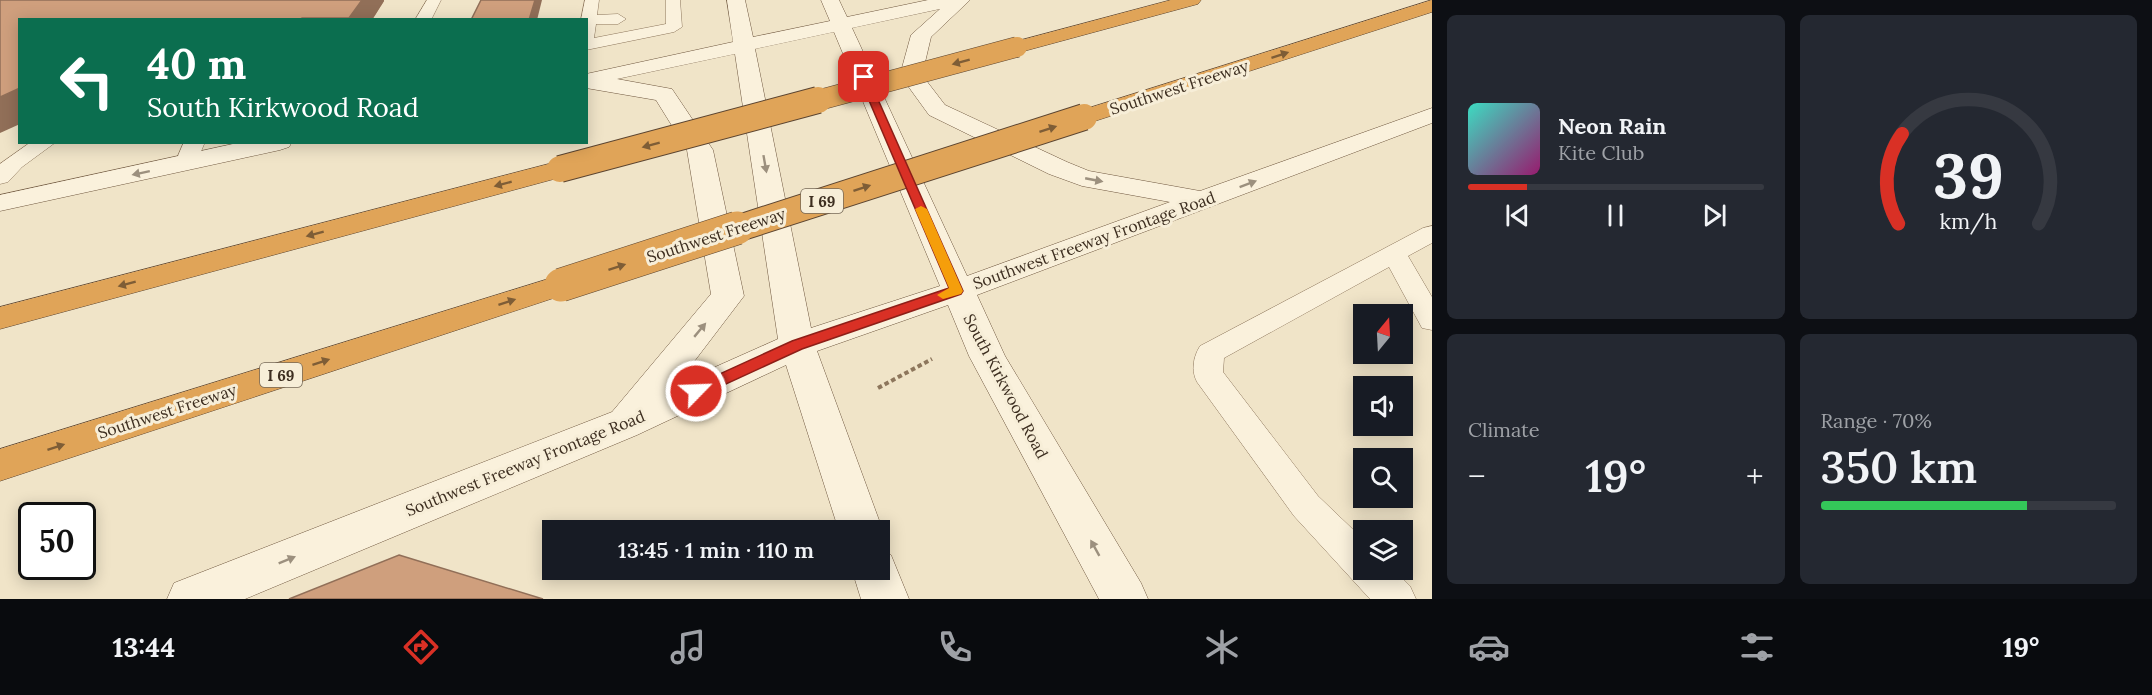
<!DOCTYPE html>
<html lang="en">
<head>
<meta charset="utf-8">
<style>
  :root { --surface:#171b24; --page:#242831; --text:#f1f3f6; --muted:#9ea1a6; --line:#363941; --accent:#d93025 }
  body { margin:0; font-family:Lora,serif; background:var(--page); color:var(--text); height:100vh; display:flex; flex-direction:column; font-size:22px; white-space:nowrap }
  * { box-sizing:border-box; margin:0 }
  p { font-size:20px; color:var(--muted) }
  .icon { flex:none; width:33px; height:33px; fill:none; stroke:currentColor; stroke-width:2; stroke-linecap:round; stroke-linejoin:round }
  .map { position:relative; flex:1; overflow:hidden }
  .details { display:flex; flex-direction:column; gap:15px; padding:15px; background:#0d0f14; width:720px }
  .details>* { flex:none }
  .top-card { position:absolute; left:18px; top:18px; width:570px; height:126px; border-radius:0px; box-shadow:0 3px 15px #0003; background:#0b6e4f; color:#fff; overflow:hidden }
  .needle { width:39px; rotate:18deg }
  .controls { position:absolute; left:1353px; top:304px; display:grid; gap:12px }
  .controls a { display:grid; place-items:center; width:60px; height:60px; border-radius:0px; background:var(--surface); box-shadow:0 3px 15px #0003; font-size:30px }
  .speed { position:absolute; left:18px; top:502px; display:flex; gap:12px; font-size:30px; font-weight:700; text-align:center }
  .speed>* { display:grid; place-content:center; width:78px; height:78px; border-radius:50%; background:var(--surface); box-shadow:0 3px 15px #0003; line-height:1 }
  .speed .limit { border:3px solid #111; border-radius:9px; background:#fff; color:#111 }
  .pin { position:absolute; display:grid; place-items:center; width:51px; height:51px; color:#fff; margin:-26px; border-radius:12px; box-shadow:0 3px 9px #0006 }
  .me { position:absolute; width:66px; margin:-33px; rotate:66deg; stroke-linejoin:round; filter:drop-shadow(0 0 4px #0008) }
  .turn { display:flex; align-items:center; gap:21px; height:126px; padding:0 30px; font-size:27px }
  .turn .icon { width:78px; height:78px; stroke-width:2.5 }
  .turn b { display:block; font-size:42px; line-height:51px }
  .big { font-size:45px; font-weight:600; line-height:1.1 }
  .details .card { flex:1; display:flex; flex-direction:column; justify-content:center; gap:9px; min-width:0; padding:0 21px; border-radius:9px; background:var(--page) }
  .details .dial { align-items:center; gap:0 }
  .dial svg { height:156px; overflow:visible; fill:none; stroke:var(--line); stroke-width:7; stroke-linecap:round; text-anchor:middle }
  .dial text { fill:var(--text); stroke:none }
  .song { display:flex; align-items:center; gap:18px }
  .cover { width:72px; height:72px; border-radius:9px; background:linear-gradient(135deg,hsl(170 70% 55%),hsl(320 70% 35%)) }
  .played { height:6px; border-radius:3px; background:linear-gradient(90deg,var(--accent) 20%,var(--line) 20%) }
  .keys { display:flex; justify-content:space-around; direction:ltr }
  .heat { display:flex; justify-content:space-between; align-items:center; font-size:33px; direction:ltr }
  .charge { height:9px; border-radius:4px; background:linear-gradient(90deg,#34c759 70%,var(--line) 0) }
  .details .tiles { flex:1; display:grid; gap:15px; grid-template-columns:repeat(2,1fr) }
  .trip { position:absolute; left:542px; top:520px; width:348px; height:60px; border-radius:0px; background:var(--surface); box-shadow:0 3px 15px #0003; font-weight:600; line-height:60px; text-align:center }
  .tab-bar { display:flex; height:96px; justify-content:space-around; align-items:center; background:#090b0e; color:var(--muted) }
  .tab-bar .icon { width:42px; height:42px }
  .tab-bar .active { color:var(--accent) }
  .tab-bar b { font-size:27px; color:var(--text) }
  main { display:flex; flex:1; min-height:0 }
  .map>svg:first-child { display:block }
</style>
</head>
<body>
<main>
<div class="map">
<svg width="1432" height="599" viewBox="0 0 1432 599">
  <rect width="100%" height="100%" fill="#f0e4c8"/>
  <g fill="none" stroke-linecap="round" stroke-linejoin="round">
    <g stroke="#8d765c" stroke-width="1">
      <g id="lane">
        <path d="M427,0H441L431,20H415Z"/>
        <path d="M585,0H599L597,15L618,14L626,19L618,24H596L594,38L666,24V0H680L682,27L674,32L586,50V20H581Z"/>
        <path d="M31,142H56L22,167L8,182L0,184V164Z"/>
        <path d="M184,142H205L194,168L186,169L178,168L175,163Z"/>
        <path d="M1432,226V243L1408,256L1432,297V330L1422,328L1389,267L1224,358L1223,372L1318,496L1364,540V570H1394L1410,586L1416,599H1370L1294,516L1197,382C1191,371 1193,357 1200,346L1423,228Z"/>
      </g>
    </g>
    <g stroke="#6f573f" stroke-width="1">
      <g id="secondary">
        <path d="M727,0H745L753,37L830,21L821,0H839L847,17L928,0H970L931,37L922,75L945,105L1067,162L1089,171L1200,191L1432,108V123L977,295L1005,356L1141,583L1148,599H1099L969,356L948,305L817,351L883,531L879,540V531H839L786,365L637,435L245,599H167L174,583L612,412L711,294L687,150L656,100L586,88V74L733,42ZM940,9L911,35L900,75L929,115L1049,174L1082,186L1170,202L967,276L852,28ZM834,32L940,286L811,328L755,49ZM735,54L778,339L677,384L744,296L713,150L672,89L617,79Z"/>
        <path d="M242,142H292L289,147L280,150L0,211V195Z"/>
        <path d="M879,551L891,555L909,599H861L852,570H879Z"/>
      </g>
    </g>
    <g stroke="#5b4430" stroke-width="1">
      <g id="highway">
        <path d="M1171,0H1201L1198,4L1017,53L1010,51L1007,47L1010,43Z"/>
        <path d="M1432,0V12L1092,122L1084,124L1076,122L1072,117L1076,112Z"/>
        <path d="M560,161L569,163L573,169L569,175L0,329V307Z"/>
        <path d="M561,275L572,278L577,285L572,292L0,481V449Z"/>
      </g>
    </g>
    <path stroke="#8d765c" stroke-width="4" stroke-dasharray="4.5 3" stroke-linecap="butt" d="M878,388L932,359"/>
    <use href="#lane" fill="#faf1dc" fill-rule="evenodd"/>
    <use href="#secondary" fill="#faf1dc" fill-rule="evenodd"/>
    <use href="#highway" fill="#e0a458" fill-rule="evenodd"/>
    <g stroke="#5b4430" stroke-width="21" stroke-linecap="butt">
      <path id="highway-bridge-far2" d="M812,102L1017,47"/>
    </g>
    <g stroke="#5b4430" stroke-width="28" stroke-linecap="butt">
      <g id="highway-bridge-far1">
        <path d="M560,169L818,100"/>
        <path d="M733,230L1084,117"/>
      </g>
    </g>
    <g stroke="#5b4430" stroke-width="34" stroke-linecap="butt">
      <path id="highway-bridge" d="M561,285L737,228"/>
    </g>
    <use href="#highway-bridge-far2" stroke="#e0a458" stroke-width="20"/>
    <use href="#highway-bridge-far1" stroke="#e0a458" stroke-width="26"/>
    <use href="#highway-bridge" stroke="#e0a458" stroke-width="33"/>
  </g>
  <path fill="#b2896c" d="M0,0L384,1L372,20H20Z"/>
  <g fill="#916f58">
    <path d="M362,0H384V1L372,20H350L349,18Z"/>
    <path d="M535,0H542L537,20H529Z"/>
    <path d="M20,88V124L0,133V97Z"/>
  </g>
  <g fill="#cf9f7d" stroke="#916f58" stroke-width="1.5">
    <path d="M0,0H362L349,18H302L301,20H20V88L0,97Z"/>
    <path d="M481,0H535L529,20H471Z"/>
    <path d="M399,555L543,599H289Z"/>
  </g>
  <defs><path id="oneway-solid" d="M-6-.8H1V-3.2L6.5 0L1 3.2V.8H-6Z" transform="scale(1.5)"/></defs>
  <g fill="#7e5d36">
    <use href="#oneway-solid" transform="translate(1280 55) rotate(-18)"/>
    <use href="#oneway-solid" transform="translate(961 62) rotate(165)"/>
    <use href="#oneway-solid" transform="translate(1048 129) rotate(-18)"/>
    <use href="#oneway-solid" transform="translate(651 145) rotate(165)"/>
    <use href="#oneway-solid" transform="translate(503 184) rotate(165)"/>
    <use href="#oneway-solid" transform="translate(862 188) rotate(-18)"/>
    <use href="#oneway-solid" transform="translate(315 234) rotate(165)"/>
    <use href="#oneway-solid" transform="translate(617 267) rotate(-18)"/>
    <use href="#oneway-solid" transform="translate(127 284) rotate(165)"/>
    <use href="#oneway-solid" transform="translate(507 302) rotate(-18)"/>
    <use href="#oneway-solid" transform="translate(321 362) rotate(-18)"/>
    <use href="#oneway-solid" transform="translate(56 447) rotate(-18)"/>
  </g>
  <g fill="#9c907e">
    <use href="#oneway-solid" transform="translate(765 164) rotate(80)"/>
    <use href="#oneway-solid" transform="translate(141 173) rotate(168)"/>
    <use href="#oneway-solid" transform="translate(1094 180) rotate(11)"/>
    <use href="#oneway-solid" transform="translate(1248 184) rotate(-21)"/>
    <use href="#oneway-solid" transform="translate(700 330) rotate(-50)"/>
    <use href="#oneway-solid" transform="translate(1095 548) rotate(-119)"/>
    <use href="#oneway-solid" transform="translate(287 560) rotate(-22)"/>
  </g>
  <path fill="#d93025" stroke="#8d1f18" stroke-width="1.5" d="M864,74L868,77L963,291L961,294L802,349L702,395H691L688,391L691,387L792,341L949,288L859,77Z"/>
  <path fill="#f59e0b" d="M921,206L927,209L963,291L961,294L943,299L937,295L949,288L915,209Z"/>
  <g text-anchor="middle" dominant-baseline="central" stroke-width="6" stroke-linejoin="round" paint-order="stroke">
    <g fill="#f7eed8" stroke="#756857" stroke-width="1.5">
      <rect x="801" y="189" width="42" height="24" rx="4.5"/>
      <rect x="260" y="363" width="42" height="24" rx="4.5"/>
    </g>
    <g font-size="15" font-weight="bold" fill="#3d2e20">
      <text x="822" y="201">I 69</text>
      <text x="281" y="375">I 69</text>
    </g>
    <g font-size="16" fill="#3d2e20" stroke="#f7eed8">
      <text transform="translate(1179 87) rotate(-18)">Southwest Freeway</text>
      <text transform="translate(716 235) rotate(-18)">Southwest Freeway</text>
      <text transform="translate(1094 240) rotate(-20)">Southwest Freeway Frontage Road</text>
      <text transform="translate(1006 386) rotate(62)">South Kirkwood Road</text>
      <text transform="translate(167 411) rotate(-18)">Southwest Freeway</text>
      <text transform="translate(525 463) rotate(-22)">Southwest Freeway Frontage Road</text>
    </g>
  </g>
</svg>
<div class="controls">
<a><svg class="needle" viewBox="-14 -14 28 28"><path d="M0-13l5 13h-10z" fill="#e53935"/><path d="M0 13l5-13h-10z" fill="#9ea1a6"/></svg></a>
<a><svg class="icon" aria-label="sound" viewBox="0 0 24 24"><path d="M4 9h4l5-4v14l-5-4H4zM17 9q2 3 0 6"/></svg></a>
<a><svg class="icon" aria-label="search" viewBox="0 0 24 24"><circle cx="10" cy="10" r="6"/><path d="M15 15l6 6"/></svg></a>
<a><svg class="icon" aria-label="layers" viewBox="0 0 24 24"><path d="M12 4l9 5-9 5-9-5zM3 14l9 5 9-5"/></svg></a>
</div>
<div class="speed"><div class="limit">50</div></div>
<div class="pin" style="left:864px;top:77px;background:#d93025"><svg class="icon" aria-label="arrive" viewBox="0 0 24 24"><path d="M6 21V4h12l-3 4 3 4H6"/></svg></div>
<svg class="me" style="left:696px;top:391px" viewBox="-20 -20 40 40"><circle r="17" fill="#d93025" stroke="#fff" stroke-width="3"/><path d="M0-11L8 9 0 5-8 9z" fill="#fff"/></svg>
<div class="trip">13:45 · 1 min · 110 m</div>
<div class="top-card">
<div class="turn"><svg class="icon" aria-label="left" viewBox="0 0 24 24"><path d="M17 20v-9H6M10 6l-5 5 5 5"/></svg><div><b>40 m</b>South Kirkwood Road</div></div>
</div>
</div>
<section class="details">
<div class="tiles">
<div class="card">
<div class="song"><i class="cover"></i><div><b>Neon Rain</b><p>Kite Club</p></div></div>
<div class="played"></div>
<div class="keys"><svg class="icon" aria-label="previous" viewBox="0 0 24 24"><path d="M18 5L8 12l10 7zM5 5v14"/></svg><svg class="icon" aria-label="pause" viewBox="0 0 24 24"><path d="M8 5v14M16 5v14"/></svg><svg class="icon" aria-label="next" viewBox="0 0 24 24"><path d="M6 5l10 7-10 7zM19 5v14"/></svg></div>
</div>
<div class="card dial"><svg viewBox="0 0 100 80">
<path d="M14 69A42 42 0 1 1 86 69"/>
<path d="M14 69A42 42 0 0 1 16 23" stroke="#d93025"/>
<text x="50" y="56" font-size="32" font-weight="700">39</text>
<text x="50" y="72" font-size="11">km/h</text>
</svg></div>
<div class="card"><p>Climate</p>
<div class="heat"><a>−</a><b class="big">19°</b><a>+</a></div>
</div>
<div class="card"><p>Range · 70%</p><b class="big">350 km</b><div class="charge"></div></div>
</div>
</section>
</main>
<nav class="tab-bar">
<b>13:44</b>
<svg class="icon active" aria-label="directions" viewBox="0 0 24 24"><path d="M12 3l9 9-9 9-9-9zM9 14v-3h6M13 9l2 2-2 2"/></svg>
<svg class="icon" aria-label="music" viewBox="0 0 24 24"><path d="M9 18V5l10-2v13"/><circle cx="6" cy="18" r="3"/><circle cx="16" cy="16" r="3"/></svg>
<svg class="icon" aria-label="phone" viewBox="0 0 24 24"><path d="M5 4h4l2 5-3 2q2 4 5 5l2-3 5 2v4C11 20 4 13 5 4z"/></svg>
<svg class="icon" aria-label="climate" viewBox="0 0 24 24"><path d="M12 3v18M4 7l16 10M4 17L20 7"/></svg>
<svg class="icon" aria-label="car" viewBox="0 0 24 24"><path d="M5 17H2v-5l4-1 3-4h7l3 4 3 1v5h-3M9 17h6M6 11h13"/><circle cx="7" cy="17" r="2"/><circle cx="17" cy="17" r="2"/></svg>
<svg class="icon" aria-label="filters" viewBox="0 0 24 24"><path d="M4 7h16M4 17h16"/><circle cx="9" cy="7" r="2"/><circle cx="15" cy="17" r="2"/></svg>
<b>19°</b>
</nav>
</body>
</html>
